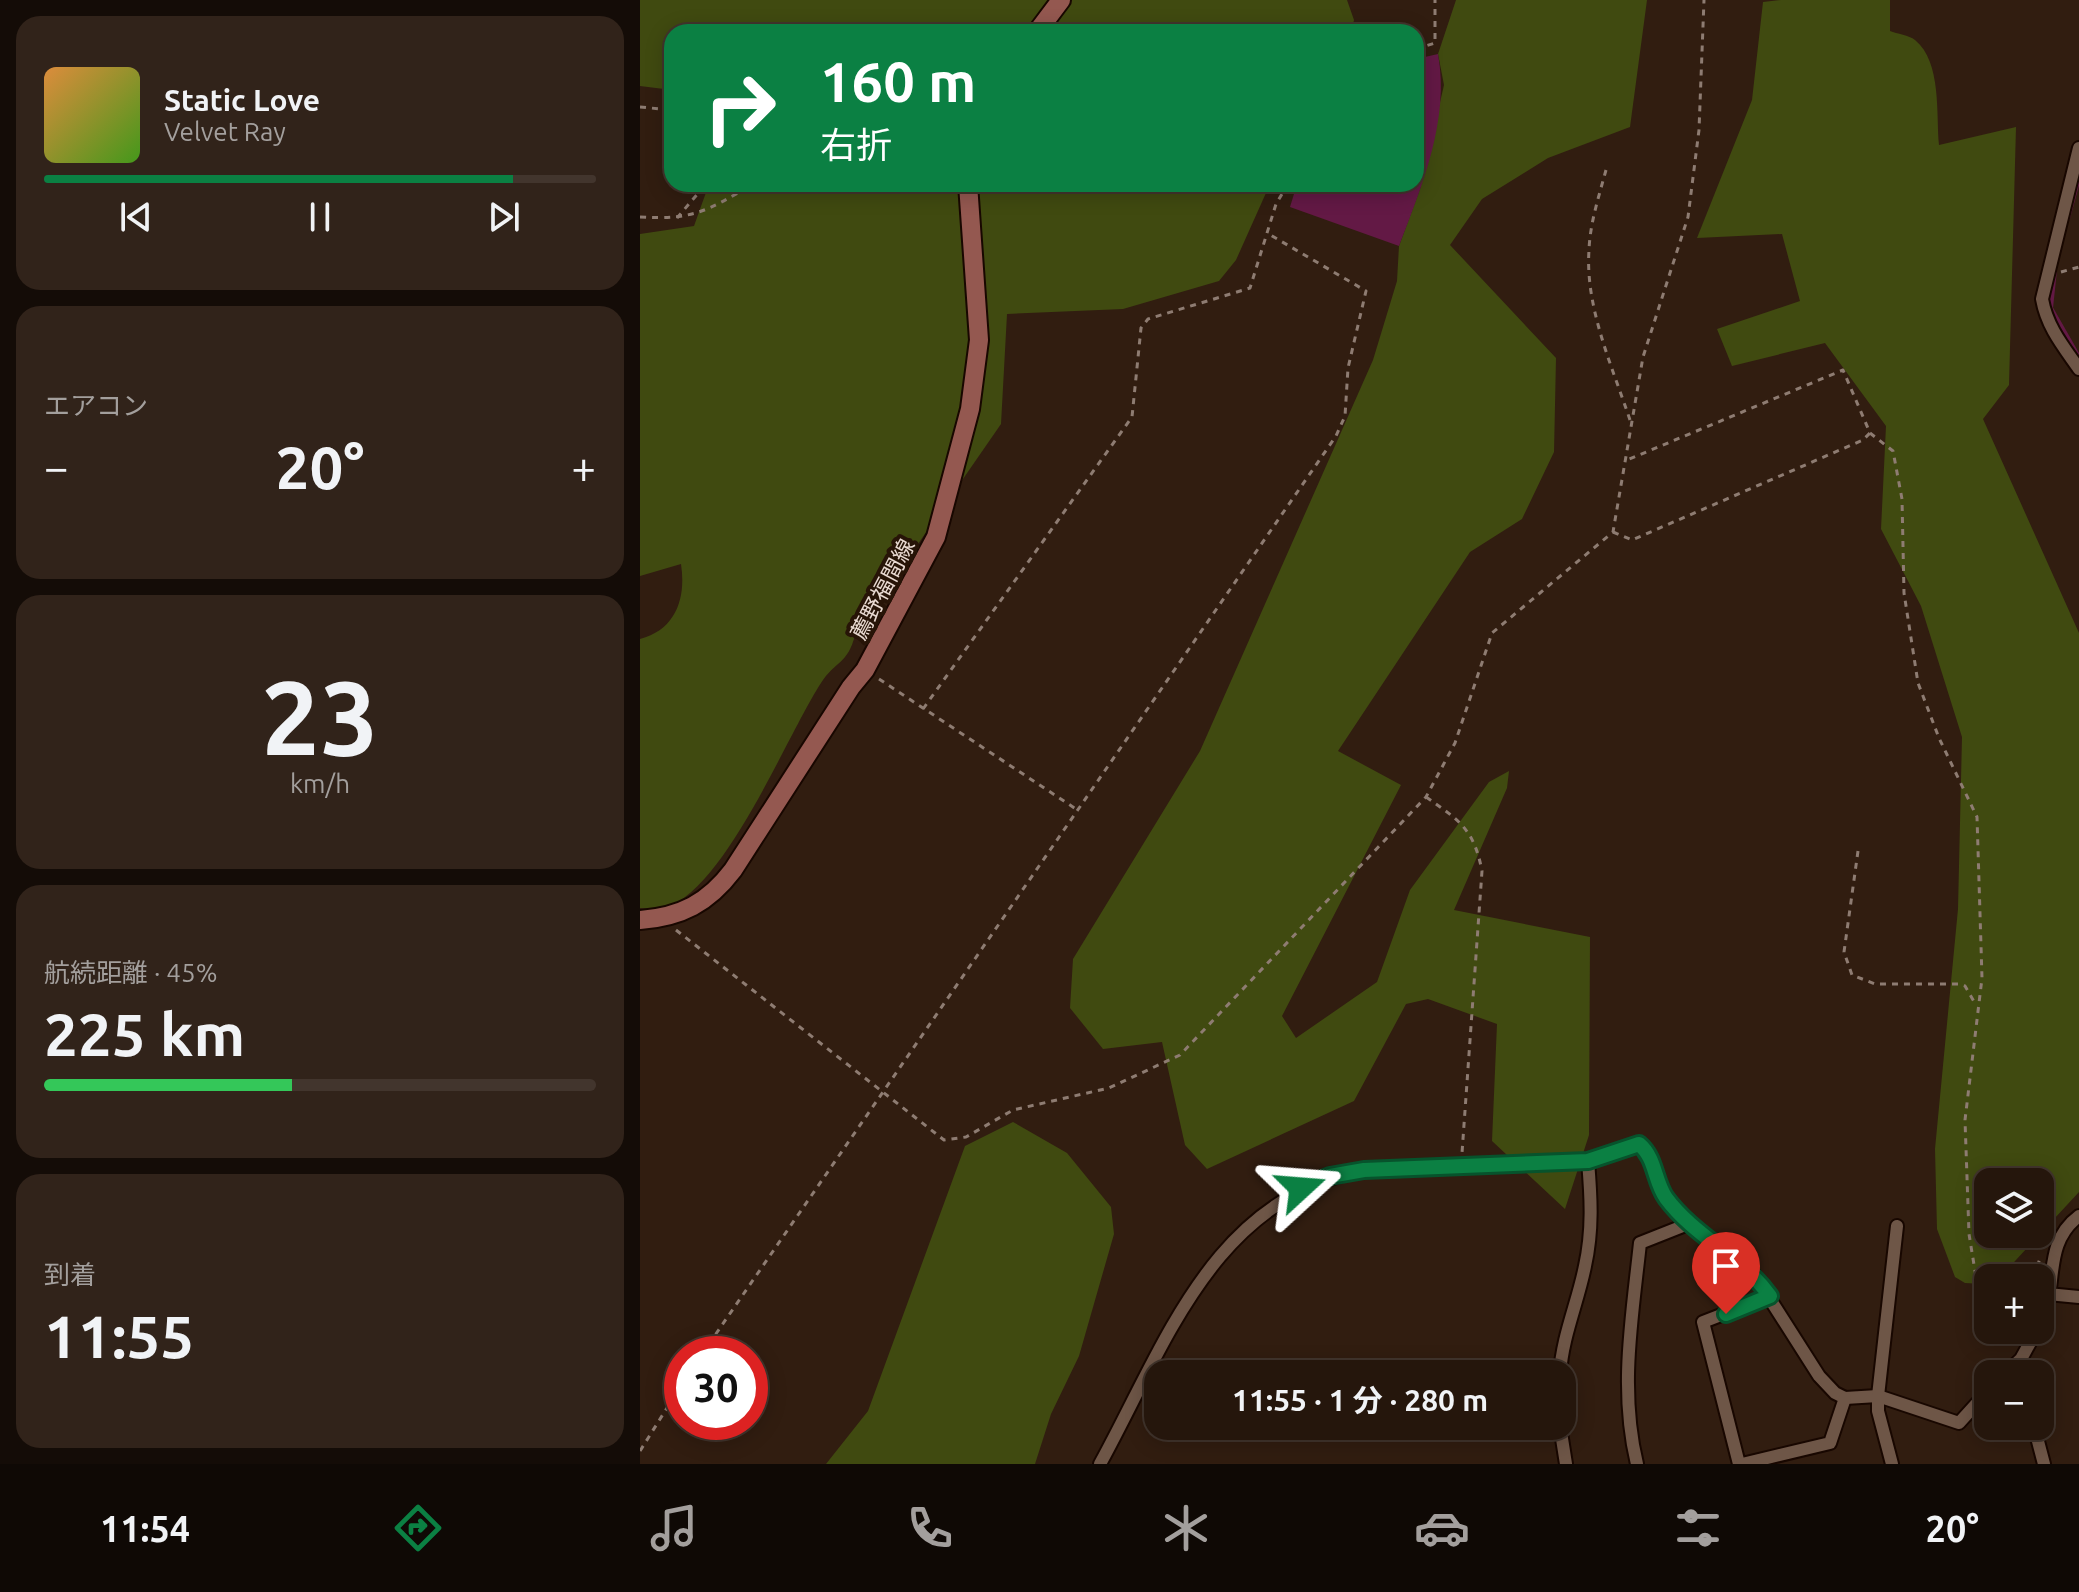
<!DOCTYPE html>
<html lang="ja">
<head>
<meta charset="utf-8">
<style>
  :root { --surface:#25160c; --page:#31231a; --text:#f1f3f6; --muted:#a39f9d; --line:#42352d; --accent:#0b8043 }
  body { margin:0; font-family:Ubuntu,"Noto Sans JP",sans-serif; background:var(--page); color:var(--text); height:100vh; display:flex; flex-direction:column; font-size:30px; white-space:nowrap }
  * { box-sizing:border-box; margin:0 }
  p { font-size:26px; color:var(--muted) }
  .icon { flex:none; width:44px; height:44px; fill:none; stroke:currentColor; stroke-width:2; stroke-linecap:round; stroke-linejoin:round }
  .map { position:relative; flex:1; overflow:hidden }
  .sheet { display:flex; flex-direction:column; gap:16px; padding:16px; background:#140c07; width:640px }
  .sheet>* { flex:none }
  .hud { position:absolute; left:24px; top:24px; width:760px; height:168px; border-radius:24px; box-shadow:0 4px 20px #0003,0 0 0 2px var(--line); background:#0b8043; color:#fff; overflow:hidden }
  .tools { position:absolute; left:1334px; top:1168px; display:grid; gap:16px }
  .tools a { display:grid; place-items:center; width:80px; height:80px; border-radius:16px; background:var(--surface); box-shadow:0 4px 20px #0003,0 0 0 2px var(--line); font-size:40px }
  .speed { position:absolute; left:24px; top:1336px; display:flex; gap:16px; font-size:40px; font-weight:700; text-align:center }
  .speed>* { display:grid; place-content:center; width:104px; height:104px; border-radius:50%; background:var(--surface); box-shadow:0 4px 20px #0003,0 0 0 2px var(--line); line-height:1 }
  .speed .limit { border:12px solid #d22; background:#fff; color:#111 }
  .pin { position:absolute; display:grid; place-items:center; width:68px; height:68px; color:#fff; margin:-82px -34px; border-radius:50% 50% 50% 0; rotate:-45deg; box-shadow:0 0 8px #0007 }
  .pin .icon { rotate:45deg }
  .me { position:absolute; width:88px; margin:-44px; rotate:71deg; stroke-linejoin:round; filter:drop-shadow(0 0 6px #0008) }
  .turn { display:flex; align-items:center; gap:28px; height:168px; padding:0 24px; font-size:36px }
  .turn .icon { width:104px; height:104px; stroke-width:2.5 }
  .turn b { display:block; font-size:56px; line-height:68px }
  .big { font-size:60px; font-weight:700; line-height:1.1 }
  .sheet .widget { flex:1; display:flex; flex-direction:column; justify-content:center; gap:12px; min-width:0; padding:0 28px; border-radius:24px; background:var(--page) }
  .sheet .dial { align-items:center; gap:0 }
  .dial b { font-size:104px; line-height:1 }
  .song { display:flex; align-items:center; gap:24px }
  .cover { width:96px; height:96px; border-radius:12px; background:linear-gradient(135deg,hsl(30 70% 55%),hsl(100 70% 35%)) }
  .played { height:8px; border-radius:4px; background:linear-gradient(90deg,var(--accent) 85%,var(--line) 85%) }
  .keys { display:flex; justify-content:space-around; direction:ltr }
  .heat { display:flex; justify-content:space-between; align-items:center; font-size:44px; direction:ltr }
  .charge { height:12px; border-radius:6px; background:linear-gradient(90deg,#34c759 45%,var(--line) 0) }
  .trip { position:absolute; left:504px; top:1360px; width:432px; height:80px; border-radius:24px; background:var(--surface); box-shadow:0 4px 20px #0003,0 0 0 2px var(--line); font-weight:700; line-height:80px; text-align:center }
  .tab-bar { display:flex; height:128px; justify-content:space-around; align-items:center; background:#0f0905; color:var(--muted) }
  .tab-bar .icon { width:56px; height:56px }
  .tab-bar .selected { color:var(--accent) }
  .tab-bar b { font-size:36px; color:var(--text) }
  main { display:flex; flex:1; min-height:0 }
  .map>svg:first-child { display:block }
</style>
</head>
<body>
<main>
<section class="sheet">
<div class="widget">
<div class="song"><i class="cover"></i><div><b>Static Love</b><p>Velvet Ray</p></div></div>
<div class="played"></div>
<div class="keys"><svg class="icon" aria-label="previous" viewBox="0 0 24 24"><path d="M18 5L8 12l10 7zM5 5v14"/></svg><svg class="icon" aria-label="pause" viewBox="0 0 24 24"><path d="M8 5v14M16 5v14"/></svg><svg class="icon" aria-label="next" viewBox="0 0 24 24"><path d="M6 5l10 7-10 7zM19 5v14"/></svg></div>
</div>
<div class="widget"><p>エアコン</p>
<div class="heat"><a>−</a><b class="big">20°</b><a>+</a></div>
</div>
<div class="widget dial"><b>23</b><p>km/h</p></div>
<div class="widget"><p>航続距離 · 45%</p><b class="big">225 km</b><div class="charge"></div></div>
<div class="widget"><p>到着</p><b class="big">11:55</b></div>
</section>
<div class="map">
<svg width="1439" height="1464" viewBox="0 0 1439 1464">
  <rect width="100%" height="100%" fill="#311d10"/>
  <g fill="#404a10" fill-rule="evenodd">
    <path d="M0,0H707L714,20L711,32H32V90L0,86Z"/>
    <path d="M816,0H1007L990,127L908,158L842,199L810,245L916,358L914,452L882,519L830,552L698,751L761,785L642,1016L656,1038L737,982L770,890L849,782L869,771L867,788L814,910L950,937L949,1135L925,1209L852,1141L857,1024L788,999L766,1004L714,1101L567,1169L545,1145L522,1042L463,1049L430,1008L433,959L560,751L733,360L757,281L759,246L780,189L804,85L798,54Z"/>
    <path d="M1141,0H1250V31C1257,34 1269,35 1275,40C1302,62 1296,115 1299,145L1376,127L1369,385L1343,419L1439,633V1192L1363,1274L1348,1278L1343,1284L1325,1283L1315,1277L1297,1229L1295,1149L1318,909L1322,737L1281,606L1241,529L1246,426L1185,343L1092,366L1077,329L1160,301L1142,234L1057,238L1112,100L1123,2ZM1400,1182V1234H1348V1182Z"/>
    <path d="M69,184H630L596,260L579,281L483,309L367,314L361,424L215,635C208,664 195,661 181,683C146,737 86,888 25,908C18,910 7,908 0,908V639C37,629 46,597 41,564L0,576V234L54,226Z"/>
    <path d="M373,1122L427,1153L471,1207L474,1234L439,1356L411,1414L395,1464H186L228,1411L325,1146Z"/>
  </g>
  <path fill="#631945" d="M798,54C810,119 782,186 759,246L650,207L657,184H776V59Z"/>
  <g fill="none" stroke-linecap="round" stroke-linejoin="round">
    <g stroke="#631945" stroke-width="4">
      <path d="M1428,218L1439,178"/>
      <path d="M1415,270L1411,308L1439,357"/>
    </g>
    <g stroke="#180700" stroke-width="16">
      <g id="minor">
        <path d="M1439,148L1402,299C1407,327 1423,346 1439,369"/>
        <path d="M1408,1294L1439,1297"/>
        <path d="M1400,1325C1419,1291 1401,1244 1439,1216"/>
        <path d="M920,1374C922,1337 938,1302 945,1266C953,1230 951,1197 948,1161"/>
        <path d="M1365,1374L1381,1359L1397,1330"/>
        <path d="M920,1426L926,1464"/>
        <path d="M1394,1426L1404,1464"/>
        <path d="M460,1464C525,1346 573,1197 724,1170L948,1161L999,1144L1009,1153L1025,1196L1048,1224L1114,1274L1179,1376L1195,1393L1205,1398L1238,1396L1319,1423L1348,1391"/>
        <path d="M997,1464C979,1390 992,1318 1000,1243L1048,1224"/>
        <path d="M1099,1464L1063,1322L1130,1296"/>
        <path d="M1102,1464L1190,1443L1205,1398"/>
        <path d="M1252,1464L1238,1411V1396L1257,1226"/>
      </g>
    </g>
    <g stroke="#180700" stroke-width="22">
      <g id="secondary">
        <path d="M397,32L421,0"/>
        <path d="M0,920C41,917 68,903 93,870L211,687L225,670L296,537L330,409L339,340L328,184"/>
      </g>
    </g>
    <g stroke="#8e7c72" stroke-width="3" stroke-dasharray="6 6" stroke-linecap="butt">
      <path d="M776,49L795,43V0"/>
      <path d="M0,107L32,110"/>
      <path d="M966,170C959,196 950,223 949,250C945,307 972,366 990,420"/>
      <path d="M0,217C54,220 67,211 113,184"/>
      <path d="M37,218L66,184"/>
      <path d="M1421,272L1439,267"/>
      <path d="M1230,433L1253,451L1262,499L1264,593L1278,683L1299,738L1337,817L1342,978L1325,1120L1329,1234L1336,1277L1348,1302"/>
      <path d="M973,532L992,540L1223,440L1230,433L1203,370L987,460"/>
      <path d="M239,679L439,811"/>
      <path d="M283,709L492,417L501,328L508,319L610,288L636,204L648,184"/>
      <path d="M786,797C819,820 834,829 842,871L822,1153"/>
      <path d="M1218,851L1204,952L1212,975L1235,984H1318L1325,986L1336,1005"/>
      <path d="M36,930L304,1140L326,1137L373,1110L469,1088L540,1055L786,797L815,743L852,633L973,532L1003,357L1048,217L1059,130L1064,0"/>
      <path d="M1394,1278L1400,1258"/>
      <path d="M62,1354L696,436L705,416L708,368L726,291L627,233"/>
      <path d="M0,1451L42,1384"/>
    </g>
    <use href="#minor" stroke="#6e5647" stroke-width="12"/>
    <use href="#secondary" stroke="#945850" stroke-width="18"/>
  </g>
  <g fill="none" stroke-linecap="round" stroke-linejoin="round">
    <g stroke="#07532c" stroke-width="20">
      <path id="route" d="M661,1188L690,1176L724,1170L948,1161L999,1144C1016,1158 1014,1181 1026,1198C1055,1237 1101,1256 1130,1296L1086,1314"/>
    </g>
    <use href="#route" stroke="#0b8043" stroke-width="14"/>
  </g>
  <g text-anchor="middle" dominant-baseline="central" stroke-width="8" stroke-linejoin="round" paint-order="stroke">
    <g font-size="22" fill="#e9dad2" stroke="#271407">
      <text transform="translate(242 589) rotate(-62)">薦野福間線</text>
    </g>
  </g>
</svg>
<div class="tools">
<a><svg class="icon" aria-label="layers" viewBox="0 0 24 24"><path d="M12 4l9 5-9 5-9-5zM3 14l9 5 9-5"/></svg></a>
<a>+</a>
<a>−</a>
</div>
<div class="speed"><div class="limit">30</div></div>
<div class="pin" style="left:1086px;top:1314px;background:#d93025"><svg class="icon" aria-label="arrive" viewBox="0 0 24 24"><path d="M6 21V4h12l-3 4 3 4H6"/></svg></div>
<svg class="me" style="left:661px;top:1188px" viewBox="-20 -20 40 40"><path d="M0-17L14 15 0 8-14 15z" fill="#0b8043" stroke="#fff" stroke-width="4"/></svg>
<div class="trip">11:55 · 1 分 · 280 m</div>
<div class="hud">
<div class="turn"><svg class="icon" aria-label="right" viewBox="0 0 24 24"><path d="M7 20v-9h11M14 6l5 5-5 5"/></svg><div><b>160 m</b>右折</div></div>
</div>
</div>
</main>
<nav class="tab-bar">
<b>11:54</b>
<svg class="icon selected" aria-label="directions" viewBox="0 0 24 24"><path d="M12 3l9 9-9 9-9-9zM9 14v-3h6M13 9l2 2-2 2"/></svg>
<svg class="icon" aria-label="music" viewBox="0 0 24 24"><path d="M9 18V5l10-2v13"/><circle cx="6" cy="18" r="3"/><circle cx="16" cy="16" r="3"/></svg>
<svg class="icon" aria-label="phone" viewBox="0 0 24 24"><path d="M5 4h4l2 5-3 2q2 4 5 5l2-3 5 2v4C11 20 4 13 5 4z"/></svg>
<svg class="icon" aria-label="climate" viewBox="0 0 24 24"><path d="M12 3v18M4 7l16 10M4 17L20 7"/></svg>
<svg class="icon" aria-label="car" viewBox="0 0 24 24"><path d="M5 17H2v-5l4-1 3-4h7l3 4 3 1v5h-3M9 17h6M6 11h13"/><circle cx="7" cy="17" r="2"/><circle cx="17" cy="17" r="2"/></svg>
<svg class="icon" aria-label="filters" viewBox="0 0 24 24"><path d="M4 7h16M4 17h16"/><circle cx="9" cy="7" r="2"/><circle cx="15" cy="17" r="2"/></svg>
<b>20°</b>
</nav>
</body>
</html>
